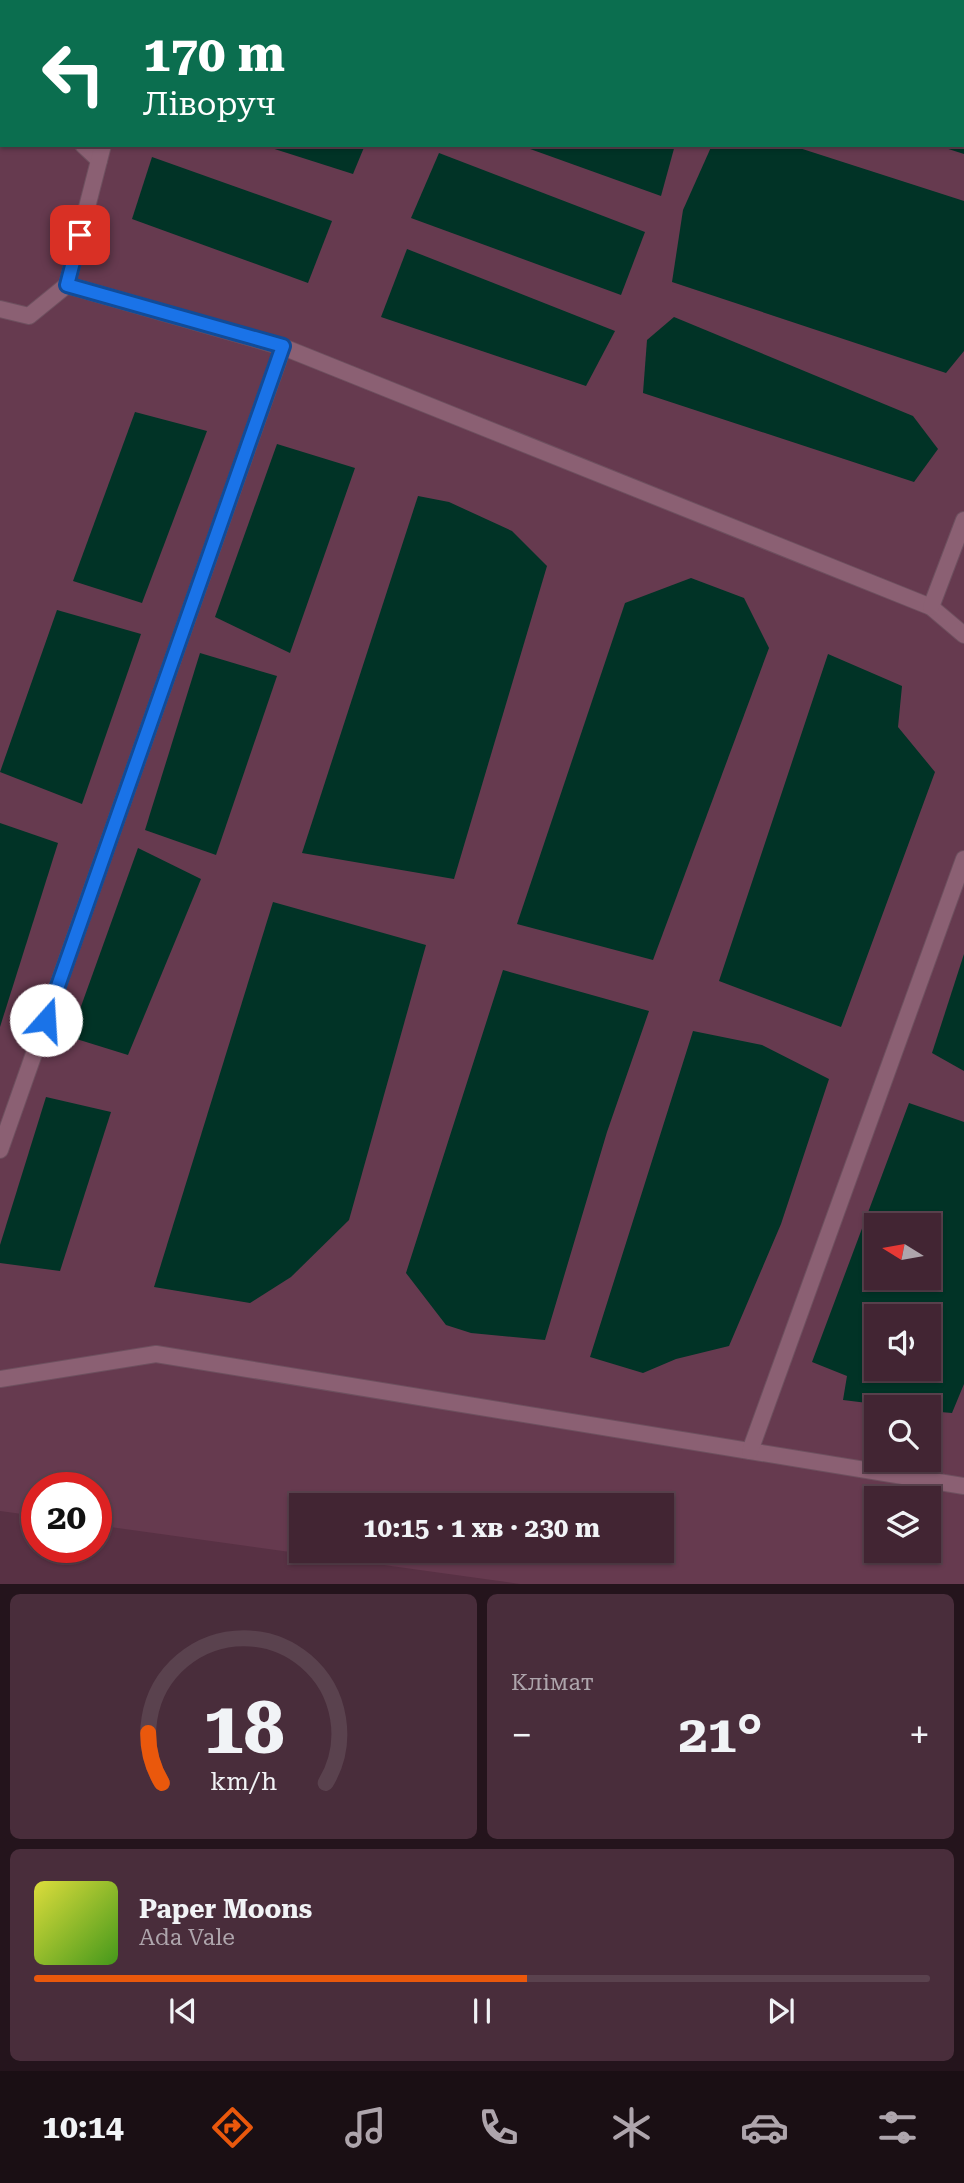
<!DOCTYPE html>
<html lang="uk">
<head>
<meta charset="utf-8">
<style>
  :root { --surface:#422533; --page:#492d3b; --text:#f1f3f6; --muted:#aea5ac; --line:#5a424e; --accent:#ea580c }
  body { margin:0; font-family:"Roboto Serif",serif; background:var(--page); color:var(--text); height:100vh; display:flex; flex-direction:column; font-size:26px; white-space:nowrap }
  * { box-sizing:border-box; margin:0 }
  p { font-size:23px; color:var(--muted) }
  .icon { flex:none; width:38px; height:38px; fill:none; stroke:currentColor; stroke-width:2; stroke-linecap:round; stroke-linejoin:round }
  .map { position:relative; height:1584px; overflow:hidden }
  .side { display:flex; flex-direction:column; gap:10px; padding:10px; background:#24141c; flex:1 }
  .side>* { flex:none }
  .hud { position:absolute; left:0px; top:0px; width:964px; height:147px; box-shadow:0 2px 5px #0004,0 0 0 2px var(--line); background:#0b6e4f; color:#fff; overflow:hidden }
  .needle { width:46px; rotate:281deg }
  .controls { position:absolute; left:864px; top:1213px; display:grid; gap:14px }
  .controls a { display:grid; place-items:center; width:77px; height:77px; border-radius:0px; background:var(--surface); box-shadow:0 2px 5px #0004,0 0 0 2px var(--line); font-size:35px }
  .speed { position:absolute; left:21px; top:1472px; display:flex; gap:14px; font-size:35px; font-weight:700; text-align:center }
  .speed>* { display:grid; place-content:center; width:91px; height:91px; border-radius:50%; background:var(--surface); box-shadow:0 2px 5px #0004,0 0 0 2px var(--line); line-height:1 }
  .speed .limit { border:10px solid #d22; background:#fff; color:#111 }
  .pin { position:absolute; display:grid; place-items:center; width:60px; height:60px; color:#fff; margin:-30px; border-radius:14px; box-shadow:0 4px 10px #0006 }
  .me { position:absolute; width:77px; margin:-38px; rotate:19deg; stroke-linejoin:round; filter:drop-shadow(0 0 5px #0008) }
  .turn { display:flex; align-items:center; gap:24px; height:147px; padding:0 28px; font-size:32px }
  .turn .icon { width:91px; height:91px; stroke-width:2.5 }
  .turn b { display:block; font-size:49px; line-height:60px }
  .big { font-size:52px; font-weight:700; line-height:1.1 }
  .side .widget { flex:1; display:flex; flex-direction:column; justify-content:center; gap:10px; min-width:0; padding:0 24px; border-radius:10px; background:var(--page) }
  .side .dial { align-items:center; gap:0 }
  .dial svg { height:182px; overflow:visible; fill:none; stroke:var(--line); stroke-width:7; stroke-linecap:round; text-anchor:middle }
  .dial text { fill:var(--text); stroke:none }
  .song { display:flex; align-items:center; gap:21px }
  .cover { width:84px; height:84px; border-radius:10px; background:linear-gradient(135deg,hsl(60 70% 55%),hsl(100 70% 35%)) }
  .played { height:7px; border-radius:4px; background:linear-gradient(90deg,var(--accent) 55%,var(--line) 55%) }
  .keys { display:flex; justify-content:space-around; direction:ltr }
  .heat { display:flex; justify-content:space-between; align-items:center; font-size:38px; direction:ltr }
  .side .tiles { flex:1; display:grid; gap:10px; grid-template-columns:1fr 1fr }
  .widget:last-child { grid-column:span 2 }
  .trip { position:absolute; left:289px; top:1493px; width:385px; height:70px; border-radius:0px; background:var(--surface); box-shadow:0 2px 5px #0004,0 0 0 2px var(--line); font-weight:700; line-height:70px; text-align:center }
  .menu { display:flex; height:112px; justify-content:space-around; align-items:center; background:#1a0f14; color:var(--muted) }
  .menu .icon { width:49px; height:49px }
  .menu .selected { color:var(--accent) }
  .menu b { font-size:32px; color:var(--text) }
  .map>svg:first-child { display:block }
</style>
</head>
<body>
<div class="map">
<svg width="964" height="1585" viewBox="0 0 964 1585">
  <rect width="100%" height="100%" fill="#583144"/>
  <path fill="#663a4f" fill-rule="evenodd" d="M0,0H964V1584H520L96,1525V1488H37V1516L0,1511ZM2,2H962V145H2ZM877,1225H929V1278H877ZM877,1316H929V1368H877ZM877,1407H929V1460H877ZM877,1498H929V1550H877ZM301,1505H662V1550H301Z"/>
  <g fill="#013326" fill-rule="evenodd">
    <path d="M759,0H964V154L936,145H962V2H758Z"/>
    <path d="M262,145H365L353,174Z"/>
    <path d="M519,145H675L661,196Z"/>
    <path d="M712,145H790L964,201V351L946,373L672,282L683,210Z"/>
    <path d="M439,153L645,232L621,295L411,218Z"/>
    <path d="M152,157L332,221L308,283L132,219Z"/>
    <path d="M407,249L615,331L586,386L381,317Z"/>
    <path d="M674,317L913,416L938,449L914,482L643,393L647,340Z"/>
    <path d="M135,412L207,431L142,603L73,581Z"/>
    <path d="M277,444L355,468L290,653L215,617Z"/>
    <path d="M418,496L449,502L512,531L547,566L454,879L302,853Z"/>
    <path d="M691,578L744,598L769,648L653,960L517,924L625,603Z"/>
    <path d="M57,610L141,634L82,804L0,772Z"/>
    <path d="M200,653L277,676L216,855L145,830Z"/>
    <path d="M828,654L902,686L898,727L935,772L841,1027L719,981Z"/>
    <path d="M0,823L58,843L0,1027Z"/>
    <path d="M138,848L201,879L128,1055L70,1037Z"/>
    <path d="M273,902L426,945L349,1220L291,1277L250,1303L154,1287Z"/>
    <path d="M964,954V1071L932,1053Z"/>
    <path d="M503,970L649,1011L607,1132L545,1340L471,1333L446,1325L406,1273Z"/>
    <path d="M693,1031L762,1045L829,1079L781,1224L729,1346L676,1359L643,1373L590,1357Z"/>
    <path d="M46,1097L111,1112L60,1271L0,1263V1245Z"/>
    <path d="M909,1103L964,1122V1384L952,1413L929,1411V1407H900L843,1400L847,1376L812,1362ZM877,1225H929V1278H877ZM877,1316H929V1368H877Z"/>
  </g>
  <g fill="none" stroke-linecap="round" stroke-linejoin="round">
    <g stroke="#6e505f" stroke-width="18">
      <g id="service">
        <path d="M16,2L17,0"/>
        <path d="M140,2L141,0"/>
        <path d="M0,58L2,52"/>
        <path d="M0,72L2,73"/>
        <path d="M83,145L99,160"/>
        <path d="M67,285L283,347L931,607L964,635"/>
        <path d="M0,309L29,316L67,285L103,145"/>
        <path d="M931,607L964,520"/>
        <path d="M0,1150L283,347"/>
        <path d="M0,1379L156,1354L964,1486"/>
        <path d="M750,1451L964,859"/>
      </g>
    </g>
    <use href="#service" stroke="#8b6073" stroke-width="16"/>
  </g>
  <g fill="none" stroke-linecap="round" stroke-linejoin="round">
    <g stroke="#114b97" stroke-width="18">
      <path id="route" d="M46,1020L283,346L67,285L80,235"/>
    </g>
    <use href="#route" stroke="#1a73e8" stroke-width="12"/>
  </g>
</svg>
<div class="controls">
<a><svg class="needle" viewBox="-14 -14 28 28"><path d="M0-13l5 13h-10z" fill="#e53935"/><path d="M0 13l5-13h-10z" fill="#aea5ac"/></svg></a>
<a><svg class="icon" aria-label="sound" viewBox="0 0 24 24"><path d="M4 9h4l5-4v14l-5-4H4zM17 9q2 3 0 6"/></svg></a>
<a><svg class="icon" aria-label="search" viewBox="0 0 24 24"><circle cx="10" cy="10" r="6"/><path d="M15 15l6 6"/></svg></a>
<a><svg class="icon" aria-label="layers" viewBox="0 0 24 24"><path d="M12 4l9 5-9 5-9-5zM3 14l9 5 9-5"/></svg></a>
</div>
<div class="speed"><div class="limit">20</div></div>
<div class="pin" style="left:80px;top:235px;background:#d93025"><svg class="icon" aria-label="arrive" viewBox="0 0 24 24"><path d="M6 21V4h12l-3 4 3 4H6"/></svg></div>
<svg class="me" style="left:46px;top:1020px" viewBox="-20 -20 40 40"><circle r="19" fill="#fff"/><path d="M0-13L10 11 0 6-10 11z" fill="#1a73e8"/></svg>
<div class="trip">10:15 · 1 хв · 230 m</div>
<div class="hud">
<div class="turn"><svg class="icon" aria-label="left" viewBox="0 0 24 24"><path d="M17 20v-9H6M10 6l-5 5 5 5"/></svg><div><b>170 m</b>Ліворуч</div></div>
</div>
</div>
<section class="side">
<div class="tiles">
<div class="widget dial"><svg viewBox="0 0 100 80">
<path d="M14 69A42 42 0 1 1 86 69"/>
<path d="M14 69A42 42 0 0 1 8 47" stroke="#ea580c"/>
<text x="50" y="56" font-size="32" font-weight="700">18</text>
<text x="50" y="72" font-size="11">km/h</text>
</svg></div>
<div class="widget"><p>Клімат</p>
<div class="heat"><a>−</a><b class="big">21°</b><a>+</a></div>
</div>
<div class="widget">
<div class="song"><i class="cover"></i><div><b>Paper Moons</b><p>Ada Vale</p></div></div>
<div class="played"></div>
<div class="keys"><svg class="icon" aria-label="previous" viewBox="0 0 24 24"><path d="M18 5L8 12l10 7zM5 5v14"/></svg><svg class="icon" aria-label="pause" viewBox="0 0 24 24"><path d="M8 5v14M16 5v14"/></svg><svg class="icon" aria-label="next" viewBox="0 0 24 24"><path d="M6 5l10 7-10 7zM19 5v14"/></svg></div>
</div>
</div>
</section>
<nav class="menu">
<b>10:14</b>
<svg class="icon selected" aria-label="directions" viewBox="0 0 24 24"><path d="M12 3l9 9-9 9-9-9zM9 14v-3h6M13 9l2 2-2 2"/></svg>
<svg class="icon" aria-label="music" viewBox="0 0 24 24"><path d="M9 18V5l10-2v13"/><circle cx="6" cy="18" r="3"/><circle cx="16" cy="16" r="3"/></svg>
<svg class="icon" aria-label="phone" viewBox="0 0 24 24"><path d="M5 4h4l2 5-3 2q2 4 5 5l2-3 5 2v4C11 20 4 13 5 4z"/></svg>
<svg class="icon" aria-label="climate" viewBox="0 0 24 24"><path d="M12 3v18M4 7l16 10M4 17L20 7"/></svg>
<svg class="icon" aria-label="car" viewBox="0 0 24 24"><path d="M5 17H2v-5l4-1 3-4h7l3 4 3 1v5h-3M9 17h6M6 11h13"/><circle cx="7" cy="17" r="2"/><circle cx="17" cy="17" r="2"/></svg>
<svg class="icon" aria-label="filters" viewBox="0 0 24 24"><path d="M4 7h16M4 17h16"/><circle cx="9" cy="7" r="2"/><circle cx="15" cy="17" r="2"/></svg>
</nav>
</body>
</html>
